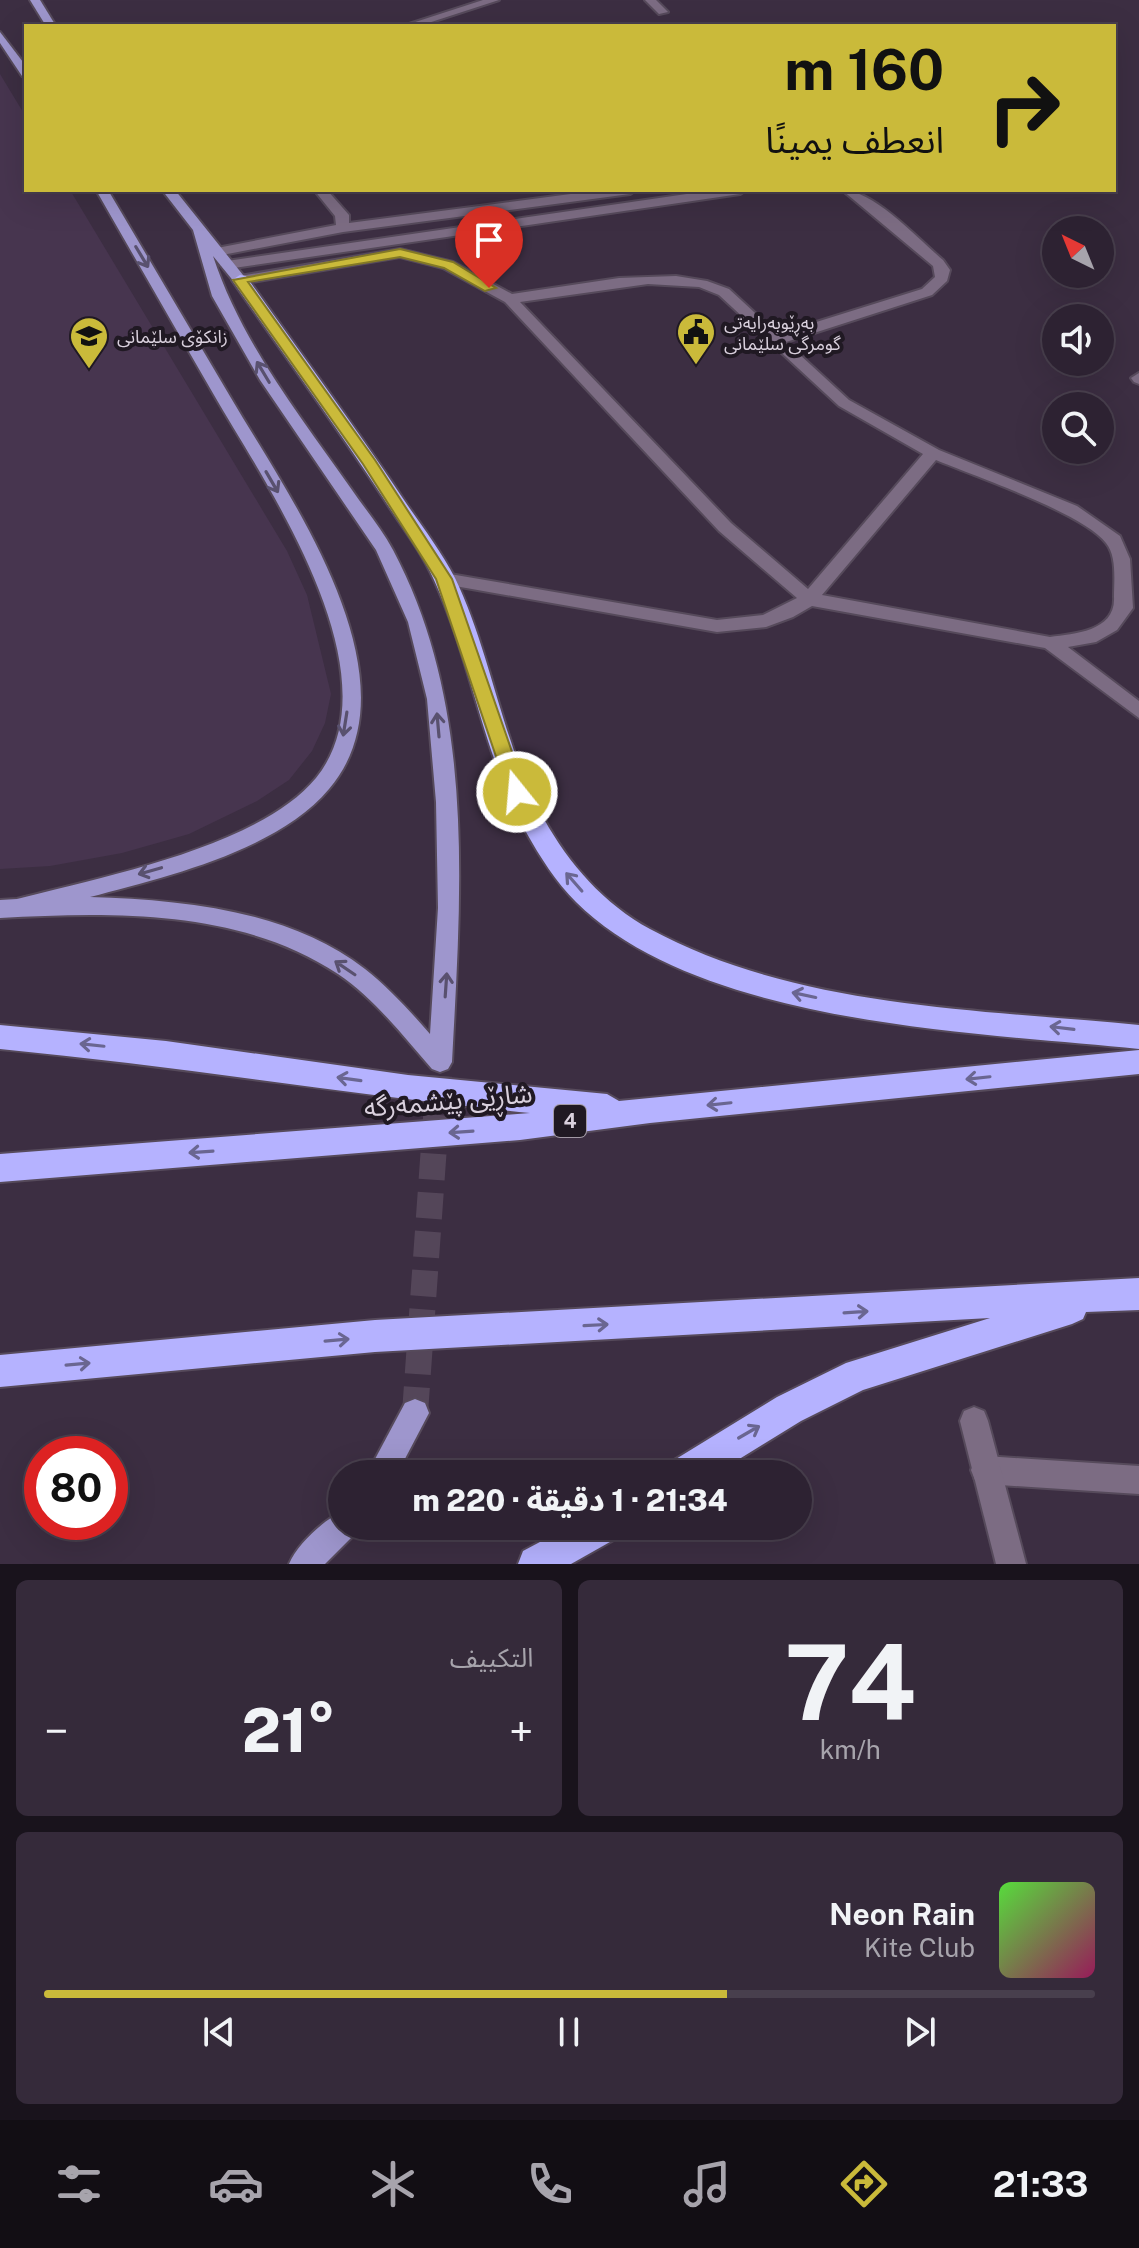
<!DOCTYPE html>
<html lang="ar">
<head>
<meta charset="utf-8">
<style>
  :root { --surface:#2d2232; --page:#352a3a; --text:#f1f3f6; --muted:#a7a4ac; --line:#483f4d; --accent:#caba3a }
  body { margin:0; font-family:"Public Sans","Noto Sans Arabic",sans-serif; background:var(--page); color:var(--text); direction:rtl; height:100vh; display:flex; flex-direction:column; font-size:30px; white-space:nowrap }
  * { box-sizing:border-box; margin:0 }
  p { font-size:26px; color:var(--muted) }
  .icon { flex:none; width:44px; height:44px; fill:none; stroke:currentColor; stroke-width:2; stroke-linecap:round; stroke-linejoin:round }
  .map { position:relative; height:1564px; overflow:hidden; direction:ltr }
  .side { display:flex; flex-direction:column; gap:16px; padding:16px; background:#19131c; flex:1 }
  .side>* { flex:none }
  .hud { position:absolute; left:24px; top:24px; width:1092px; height:168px; border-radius:0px; box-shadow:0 8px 32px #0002,0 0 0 2px var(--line); direction:rtl; background:#caba3a; color:#111; overflow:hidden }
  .needle { width:52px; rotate:317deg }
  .controls { position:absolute; left:1042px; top:216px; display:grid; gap:16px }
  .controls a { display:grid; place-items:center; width:72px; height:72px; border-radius:50%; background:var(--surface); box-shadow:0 8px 32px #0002,0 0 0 2px var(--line); font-size:40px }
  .speed { position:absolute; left:24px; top:1436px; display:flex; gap:16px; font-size:40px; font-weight:700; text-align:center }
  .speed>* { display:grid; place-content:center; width:104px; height:104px; border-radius:50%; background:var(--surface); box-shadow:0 8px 32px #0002,0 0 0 2px var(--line); line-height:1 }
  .speed .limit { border:12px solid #d22; background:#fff; color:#111 }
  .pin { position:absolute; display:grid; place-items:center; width:68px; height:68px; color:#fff; margin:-82px -34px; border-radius:50% 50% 50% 0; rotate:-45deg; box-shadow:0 0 8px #0007 }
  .pin .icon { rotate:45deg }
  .me { position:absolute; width:88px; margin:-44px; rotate:343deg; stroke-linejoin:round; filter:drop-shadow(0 0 6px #0008) }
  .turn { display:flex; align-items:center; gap:28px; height:168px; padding:0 40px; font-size:36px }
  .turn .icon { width:104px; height:104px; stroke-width:2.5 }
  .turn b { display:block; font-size:56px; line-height:68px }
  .big { font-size:60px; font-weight:800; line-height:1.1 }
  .side .widget { flex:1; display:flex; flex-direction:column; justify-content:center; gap:12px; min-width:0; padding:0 28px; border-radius:12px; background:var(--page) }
  .side .dial { align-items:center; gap:0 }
  .dial b { font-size:104px; line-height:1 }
  .song { display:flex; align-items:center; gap:24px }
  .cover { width:96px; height:96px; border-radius:12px; background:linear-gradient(135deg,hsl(110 70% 55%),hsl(330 70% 35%)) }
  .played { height:8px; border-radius:4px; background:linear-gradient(90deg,var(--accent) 65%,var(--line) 65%) }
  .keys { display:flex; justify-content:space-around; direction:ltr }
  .heat { display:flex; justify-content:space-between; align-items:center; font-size:44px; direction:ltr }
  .side .tiles { flex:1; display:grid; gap:16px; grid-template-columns:1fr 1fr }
  .widget:last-child { grid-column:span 2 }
  .trip { position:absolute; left:328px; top:1460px; width:484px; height:80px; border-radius:40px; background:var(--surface); box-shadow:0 8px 32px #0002,0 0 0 2px var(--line); font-weight:800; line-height:80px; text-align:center; direction:rtl }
  .tab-bar { display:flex; height:128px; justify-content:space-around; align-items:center; background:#120e14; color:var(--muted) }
  .tab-bar .icon { width:56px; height:56px }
  .tab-bar .selected { color:var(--accent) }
  .tab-bar b { font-size:36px; color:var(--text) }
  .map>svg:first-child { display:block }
</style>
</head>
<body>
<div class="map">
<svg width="1139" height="1564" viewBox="0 0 1139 1564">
  <rect width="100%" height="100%" fill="#3c2e42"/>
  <path fill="#47354f" d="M0,74L26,117V190H70L287,551L307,595L331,694L325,723L312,751L289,780L257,801L189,834L122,853L50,866L0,869Z"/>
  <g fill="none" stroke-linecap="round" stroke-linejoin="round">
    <path stroke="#544659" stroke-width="26" stroke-dasharray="26 13" stroke-linecap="butt" d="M415,1413L440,1062"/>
    <g stroke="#564a5b" stroke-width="4">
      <g id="lane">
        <path d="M483,0H499L419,26H403Z"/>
        <path d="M645,0H656L668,12L659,14Z"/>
        <path d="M314,190H327L349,215V223L601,190H636L630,194L343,232L217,256L210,252L217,248L336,225L335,216Z"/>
        <path d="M714,190H746L740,194L227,269L220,265L227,261Z"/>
        <path d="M842,190C874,190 918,239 943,260L950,270L947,281L932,295L786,342L849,400L939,450L1077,506L1120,536L1130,559L1133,608L1117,630L1096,642L1068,647L1139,701V718L1045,648L812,606L793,617L766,627L717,632L438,583L435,579L444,573L717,620L763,615L797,598L719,531L505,302L443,268L400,257L240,284L233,280L240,276L400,249L453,262L512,294L619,278L676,276L707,281L729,289L778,334L922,289L935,277L933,266ZM648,284L699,287L719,295L839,406L923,454L808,589L731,523L520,302ZM936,460C974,476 1083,513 1106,543C1117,556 1114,581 1114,597C1116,631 1075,634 1050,637L822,595Z"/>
        <path d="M1139,373V384L1134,382L1131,378Z"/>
        <path d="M985,1456L1139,1466V1494L985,1484L975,1480L971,1470L975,1460Z"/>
      </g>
    </g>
    <g stroke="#564a5b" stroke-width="4">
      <path id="street" d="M974,1407L984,1411L988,1421L1026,1564H996L960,1421L964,1411Z"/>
    </g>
    <g stroke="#564a5b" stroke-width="4">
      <g id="primary">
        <path d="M30,0H40L56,26H46Z"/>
        <path d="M0,32L26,66V77L22,76L0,43Z"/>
        <path d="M96,190H108C149,259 190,329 231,398C288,495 422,680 329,789C277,851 165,877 90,897C184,900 288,910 365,969C389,988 410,1011 430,1034L438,908L436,802L427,699L408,622L376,550L260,380L212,296L193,230L162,190H175L247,280L235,283L213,256C241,342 300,416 352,490C365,509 382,529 393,550C476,706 461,892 452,1062L448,1069L440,1072L432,1069C403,1036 375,999 338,974C240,909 113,912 0,918V900L17,899C101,877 259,847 316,778C399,675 266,485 214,395C174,326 135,258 96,190Z"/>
        <path d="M415,1399L425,1403L429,1413L397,1474H367L405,1403Z"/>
        <path d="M342,1512V1526H358L353,1536L325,1564H289C297,1545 323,1520 342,1512Z"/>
      </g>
    </g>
    <g stroke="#564a5b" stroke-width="4">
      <g id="highway">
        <path d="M240,275L246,276C298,350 352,422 402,497C420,524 440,549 455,578C492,655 502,744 544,819C569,864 604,904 650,929C796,1008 977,1009 1139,1025V1049C973,1032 701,1025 576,902C556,882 540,857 526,832C482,753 472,662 434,580C421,550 399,523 382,496C334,423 282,352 232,280Z"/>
        <path d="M0,1025L166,1041L408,1075L607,1094L619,1101L1139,1050V1074L650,1123L520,1140L0,1182V1154L530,1113C353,1095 177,1066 0,1049Z"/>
        <path d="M1139,1278V1310L1086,1312L1083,1319L1072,1324L863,1390L801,1421L715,1474H666L671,1462L777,1397L846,1363L990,1318L375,1352L0,1387V1355L375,1320Z"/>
        <path d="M570,1526H622L617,1538L571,1564H518L523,1551Z"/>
      </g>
    </g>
    <use href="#lane" fill="#7c6c83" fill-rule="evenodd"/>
    <use href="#street" fill="#7c6c83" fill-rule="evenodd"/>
    <use href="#primary" fill="#9e96cd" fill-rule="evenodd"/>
    <use href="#highway" fill="#b5b2ff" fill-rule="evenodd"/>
  </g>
  <defs><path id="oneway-shaft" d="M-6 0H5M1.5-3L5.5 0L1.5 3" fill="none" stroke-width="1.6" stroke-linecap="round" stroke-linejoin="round" transform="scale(2)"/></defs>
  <g stroke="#59516f">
    <use href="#oneway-shaft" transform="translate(142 257) rotate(59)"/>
    <use href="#oneway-shaft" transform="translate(263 372) rotate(-121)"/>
    <use href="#oneway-shaft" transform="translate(272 482) rotate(60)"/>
    <use href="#oneway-shaft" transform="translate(345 724) rotate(99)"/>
    <use href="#oneway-shaft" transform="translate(438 725) rotate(-95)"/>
    <use href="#oneway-shaft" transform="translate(150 871) rotate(164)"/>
    <use href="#oneway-shaft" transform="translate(345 968) rotate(-146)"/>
    <use href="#oneway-shaft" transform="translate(446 985) rotate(-86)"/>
  </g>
  <g stroke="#6a6691">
    <use href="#oneway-shaft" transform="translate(574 882) rotate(-131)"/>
    <use href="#oneway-shaft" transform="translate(804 995) rotate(-168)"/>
    <use href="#oneway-shaft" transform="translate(1062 1028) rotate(-173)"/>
    <use href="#oneway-shaft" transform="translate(92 1045) rotate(-174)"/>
    <use href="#oneway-shaft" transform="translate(978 1078) rotate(174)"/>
    <use href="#oneway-shaft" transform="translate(349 1079) rotate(-172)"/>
    <use href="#oneway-shaft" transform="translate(719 1104) rotate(174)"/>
    <use href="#oneway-shaft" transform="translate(461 1132) rotate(176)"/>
    <use href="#oneway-shaft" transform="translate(201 1152) rotate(176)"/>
    <use href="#oneway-shaft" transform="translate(856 1312) rotate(-4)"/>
    <use href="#oneway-shaft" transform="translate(596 1325) rotate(-3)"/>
    <use href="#oneway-shaft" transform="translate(337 1340) rotate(-5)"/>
    <use href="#oneway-shaft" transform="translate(78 1364) rotate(-5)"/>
    <use href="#oneway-shaft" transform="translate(749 1432) rotate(-30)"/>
  </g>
  <path fill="#caba3a" stroke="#837926" stroke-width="2" d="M400,249L453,262L496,288L485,291L444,268L400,257L248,282L375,460L452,579L526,792L517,799L508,792L436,579L363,464L233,280Z"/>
  <defs>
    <g id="civic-pin" transform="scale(2)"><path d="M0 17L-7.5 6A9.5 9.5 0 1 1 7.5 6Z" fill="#caba3a" stroke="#201923"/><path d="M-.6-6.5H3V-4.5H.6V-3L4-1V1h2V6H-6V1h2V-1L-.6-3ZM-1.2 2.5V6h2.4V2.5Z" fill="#111"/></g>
    <g id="university-pin" transform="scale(2)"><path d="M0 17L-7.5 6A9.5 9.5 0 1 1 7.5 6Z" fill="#caba3a" stroke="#201923"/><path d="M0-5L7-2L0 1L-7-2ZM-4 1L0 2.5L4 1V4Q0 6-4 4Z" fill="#111"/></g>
  </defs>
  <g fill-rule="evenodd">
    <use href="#civic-pin" x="696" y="332"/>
    <use href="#university-pin" x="89" y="336"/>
  </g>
  <g text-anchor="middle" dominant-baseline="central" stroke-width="8" stroke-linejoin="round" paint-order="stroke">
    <g font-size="18" fill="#d9d0dd" stroke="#201923" text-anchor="start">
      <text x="724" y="322">بەڕێوبەرایەتی<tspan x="724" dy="21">گومرگی سلێمانی</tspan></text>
      <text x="117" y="336">زانکۆی سلێمانی</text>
    </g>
    <rect fill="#201923" stroke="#a299a5" stroke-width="2" x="554" y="1105" width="32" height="32" rx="6"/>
    <g font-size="20" font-weight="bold" fill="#d9d0dd">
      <text x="570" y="1121">4</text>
    </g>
    <g font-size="26" fill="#d9d0dd" stroke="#201923">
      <text transform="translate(448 1100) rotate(-5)">شاڕێی پێشمەرگە</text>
    </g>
  </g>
</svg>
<div class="controls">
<a><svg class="needle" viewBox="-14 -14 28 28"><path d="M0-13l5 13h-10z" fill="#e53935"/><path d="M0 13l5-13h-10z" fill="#a7a4ac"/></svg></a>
<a><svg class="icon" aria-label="sound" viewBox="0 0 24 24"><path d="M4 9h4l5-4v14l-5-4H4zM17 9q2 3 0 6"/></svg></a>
<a><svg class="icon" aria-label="search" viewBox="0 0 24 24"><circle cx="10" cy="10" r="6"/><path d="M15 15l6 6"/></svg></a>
</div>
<div class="speed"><div class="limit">80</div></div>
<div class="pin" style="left:489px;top:288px;background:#d93025"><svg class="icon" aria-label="arrive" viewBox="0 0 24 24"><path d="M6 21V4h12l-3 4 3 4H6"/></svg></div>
<svg class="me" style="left:517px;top:792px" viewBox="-20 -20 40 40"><circle r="17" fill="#caba3a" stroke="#fff" stroke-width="3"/><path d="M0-11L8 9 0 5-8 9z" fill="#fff"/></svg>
<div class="trip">21:34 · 1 دقيقة · 220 m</div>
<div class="hud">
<div class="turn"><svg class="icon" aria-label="right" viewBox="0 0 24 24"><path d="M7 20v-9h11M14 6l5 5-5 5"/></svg><div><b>160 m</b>انعطف يمينًا</div></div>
</div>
</div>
<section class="side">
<div class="tiles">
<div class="widget dial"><b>74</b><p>km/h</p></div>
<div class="widget"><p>التكييف</p>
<div class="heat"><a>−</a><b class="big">21°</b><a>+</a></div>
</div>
<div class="widget">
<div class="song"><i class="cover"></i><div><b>Neon Rain</b><p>Kite Club</p></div></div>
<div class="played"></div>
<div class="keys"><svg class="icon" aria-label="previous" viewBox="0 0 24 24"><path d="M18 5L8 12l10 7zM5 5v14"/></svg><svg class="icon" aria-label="pause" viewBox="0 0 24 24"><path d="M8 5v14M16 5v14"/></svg><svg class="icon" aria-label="next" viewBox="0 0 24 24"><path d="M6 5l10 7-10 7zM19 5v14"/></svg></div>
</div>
</div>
</section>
<nav class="tab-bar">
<b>21:33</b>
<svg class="icon selected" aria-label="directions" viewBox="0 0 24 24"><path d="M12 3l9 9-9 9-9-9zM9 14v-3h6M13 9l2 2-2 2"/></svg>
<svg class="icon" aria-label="music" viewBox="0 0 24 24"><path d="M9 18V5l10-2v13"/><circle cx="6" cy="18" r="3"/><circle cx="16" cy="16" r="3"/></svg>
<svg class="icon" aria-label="phone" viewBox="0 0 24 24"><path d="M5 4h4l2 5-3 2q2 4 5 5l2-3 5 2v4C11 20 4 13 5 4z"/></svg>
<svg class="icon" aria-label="climate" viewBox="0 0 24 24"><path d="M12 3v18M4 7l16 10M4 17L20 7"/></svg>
<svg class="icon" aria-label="car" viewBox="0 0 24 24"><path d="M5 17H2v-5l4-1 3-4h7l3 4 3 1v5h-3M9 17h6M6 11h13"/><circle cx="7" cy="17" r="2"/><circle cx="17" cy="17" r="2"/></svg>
<svg class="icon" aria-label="filters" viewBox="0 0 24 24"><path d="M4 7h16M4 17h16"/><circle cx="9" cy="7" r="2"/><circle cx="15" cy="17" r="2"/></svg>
</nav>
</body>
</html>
